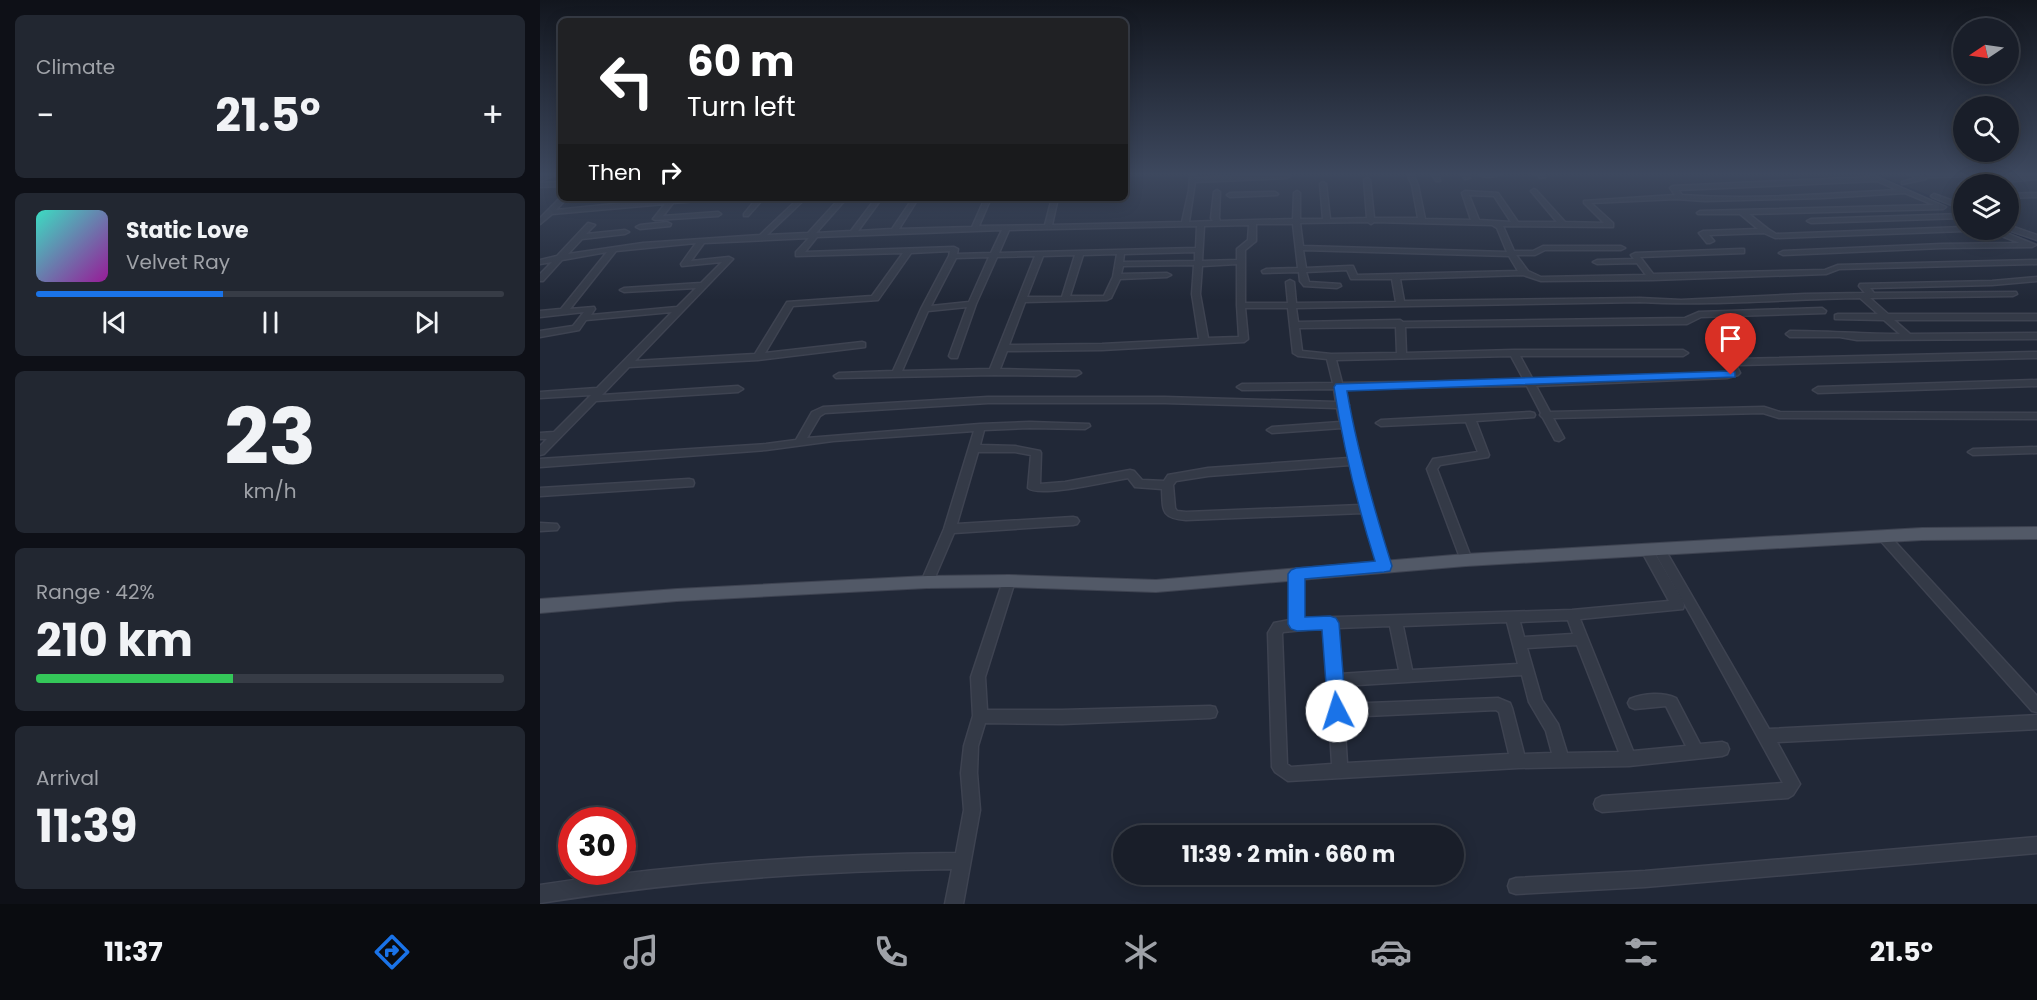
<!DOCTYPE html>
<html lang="en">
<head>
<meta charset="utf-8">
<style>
  :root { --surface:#191e29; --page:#222731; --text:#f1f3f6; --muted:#9fa2a8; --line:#373c46; --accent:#1a73e8 }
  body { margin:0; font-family:Poppins,sans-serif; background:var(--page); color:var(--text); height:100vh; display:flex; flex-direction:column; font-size:22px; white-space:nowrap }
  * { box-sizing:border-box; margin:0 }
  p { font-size:20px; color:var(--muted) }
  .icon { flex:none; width:33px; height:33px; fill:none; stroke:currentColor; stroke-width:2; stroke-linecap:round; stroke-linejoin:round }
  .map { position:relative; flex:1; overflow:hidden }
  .side { display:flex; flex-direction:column; gap:15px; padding:15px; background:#0e1017; width:540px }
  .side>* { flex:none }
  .top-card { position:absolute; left:18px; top:18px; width:570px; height:183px; border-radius:9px; box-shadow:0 3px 15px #0003,0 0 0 2px var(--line); background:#202124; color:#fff; overflow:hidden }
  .needle { width:39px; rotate:257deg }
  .controls { position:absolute; left:1413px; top:18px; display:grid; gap:12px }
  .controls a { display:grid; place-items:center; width:66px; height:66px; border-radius:50%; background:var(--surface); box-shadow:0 3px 15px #0003,0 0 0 2px var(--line); font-size:30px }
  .speed { position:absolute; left:18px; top:807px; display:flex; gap:12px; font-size:30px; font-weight:700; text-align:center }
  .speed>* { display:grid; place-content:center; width:78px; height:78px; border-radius:50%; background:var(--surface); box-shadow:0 3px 15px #0003,0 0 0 2px var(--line); line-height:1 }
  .speed .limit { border:9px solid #d22; background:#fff; color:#111 }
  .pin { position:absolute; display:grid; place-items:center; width:51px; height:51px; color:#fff; margin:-62px -26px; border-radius:50% 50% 50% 0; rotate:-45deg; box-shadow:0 0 6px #0007 }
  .pin .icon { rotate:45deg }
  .me { position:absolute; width:66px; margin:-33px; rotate:355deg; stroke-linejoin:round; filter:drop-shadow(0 0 4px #0008) }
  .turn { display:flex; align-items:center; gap:21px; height:126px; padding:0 30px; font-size:27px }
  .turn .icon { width:78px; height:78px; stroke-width:2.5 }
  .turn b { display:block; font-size:42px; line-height:51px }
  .then { display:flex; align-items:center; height:57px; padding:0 30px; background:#0003; gap:12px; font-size:22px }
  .big { font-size:45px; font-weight:700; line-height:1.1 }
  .side .card { flex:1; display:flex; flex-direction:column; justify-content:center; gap:9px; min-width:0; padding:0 21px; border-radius:9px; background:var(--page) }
  .side .dial { align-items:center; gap:0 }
  .dial b { font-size:78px; line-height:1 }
  .song { display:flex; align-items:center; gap:18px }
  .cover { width:72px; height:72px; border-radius:9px; background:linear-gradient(135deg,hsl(170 70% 55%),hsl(300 70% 35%)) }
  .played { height:6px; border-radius:3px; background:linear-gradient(90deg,var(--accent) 40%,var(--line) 40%) }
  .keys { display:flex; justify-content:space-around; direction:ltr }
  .heat { display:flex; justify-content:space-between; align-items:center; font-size:33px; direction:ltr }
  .charge { height:9px; border-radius:4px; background:linear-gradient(90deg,#34c759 42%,var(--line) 0) }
  .trip { position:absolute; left:573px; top:825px; width:351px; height:60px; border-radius:30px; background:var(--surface); box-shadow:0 3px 15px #0003,0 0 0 2px var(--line); font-weight:700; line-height:60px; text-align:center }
  .dock { display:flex; height:96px; justify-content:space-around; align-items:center; background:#0a0c10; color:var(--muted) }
  .dock .icon { width:42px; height:42px }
  .dock .active { color:var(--accent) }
  .dock b { font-size:27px; color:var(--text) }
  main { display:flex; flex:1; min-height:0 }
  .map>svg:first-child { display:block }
</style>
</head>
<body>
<main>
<section class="side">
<div class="card"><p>Climate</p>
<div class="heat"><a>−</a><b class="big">21.5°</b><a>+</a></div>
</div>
<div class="card">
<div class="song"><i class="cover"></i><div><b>Static Love</b><p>Velvet Ray</p></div></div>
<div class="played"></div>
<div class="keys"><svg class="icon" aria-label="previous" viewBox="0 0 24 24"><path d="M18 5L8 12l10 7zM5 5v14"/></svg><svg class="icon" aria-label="pause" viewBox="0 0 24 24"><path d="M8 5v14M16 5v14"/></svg><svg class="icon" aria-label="next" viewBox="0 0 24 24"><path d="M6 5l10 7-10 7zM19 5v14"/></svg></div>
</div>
<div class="card dial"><b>23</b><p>km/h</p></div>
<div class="card"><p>Range · 42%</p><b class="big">210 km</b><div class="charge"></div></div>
<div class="card"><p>Arrival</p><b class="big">11:39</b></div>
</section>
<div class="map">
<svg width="1497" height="904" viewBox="0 0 1497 904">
  <rect width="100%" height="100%" fill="#212837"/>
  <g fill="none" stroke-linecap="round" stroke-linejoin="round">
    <g stroke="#151e34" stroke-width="2">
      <path d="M1334,174L1424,211"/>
      <path d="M1466,230L1497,242"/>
    </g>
    <g stroke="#3e4351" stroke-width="3">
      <g id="minor">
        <path d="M10,174H18L0,181V177Z"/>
        <path d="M650,174H654L655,178L747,174L750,176L747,178L655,182L649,222L673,221L671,218L674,192L677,190L680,192L679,218L680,221L753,219L754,193L757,191L760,193V219H783L780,184L783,182L786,184L790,219L827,218L824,180L827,178L830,180L834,218H878L872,185L867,174H873L878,185L885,219L931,220L922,193L925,191L958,193L978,222H1017L991,191L994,189L996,190L1025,222L1064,223L1044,203V201L1135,195L1130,188L1133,186L1330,177L1331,176H1335L1406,207L1403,209L1209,214L1228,229L1236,234L1424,227V230H1427L1424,231L1235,238L1224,233L1169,235L1174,241L1170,243H1167L1159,233L1163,231L1218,229L1200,214H1158L1157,213L1160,211L1394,205L1365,193L1283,198L1165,201L1136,199L1051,203L1073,223V227L963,226L974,251H993L1003,246H1081L1085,248L1081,250H1005L995,255H976L988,271L1001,277L1106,275L1097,263L1057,264L1053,262L1057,260L1094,259L1091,255L1095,253L1201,249H1204V253L1100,257L1113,274L1285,270L1298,265L1497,260V264L1299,269L1286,274L1112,280L1001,281L983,275L860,279L864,301L1100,298L1141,300L1265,294L1325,293L1319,286L1320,284L1452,281L1497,277V281L1452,285L1330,288L1334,293L1476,292L1477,294L1473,296L1330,298L1348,314H1497V320H1354L1370,334L1497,333V339L1317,340L1300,337H1250L1246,334L1250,331C1287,331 1323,334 1360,334L1344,320L1295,319V315L1298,314H1338L1320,298C1247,299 1173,306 1100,302L756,308L758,322L860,320L863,322L1145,318L1159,312L1282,308L1286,311L1285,313L1161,317L1147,324L865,327L866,353L974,350H1143L1148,353L1143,356H980L993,380L1187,372H1190L1186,364L1197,359L1497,352V358L1198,365H1196L1200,373L1198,375L1187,378L996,386L1010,412L1224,407L1240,412L1497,413V419L1239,418L1223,413L1013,418L1024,438L1019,441L1015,440L1003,418L1000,415L1001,413L987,386L803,388L806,403L809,405L807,409L819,458L821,461L820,463L850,566L848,569L844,571L840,569L838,566L823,513L646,520C621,518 623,511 622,489L595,487L588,478C570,481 499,498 488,488L491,455L475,452H438L417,524L533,517L537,518L539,521L537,524L533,525L414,533L393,582L391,585L387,587L383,585L381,582L404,529L434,431L293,441L226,450L0,467V459L226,444L256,440L272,412L283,407L448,397H625L796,402L794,389L702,390L697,387L702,384L793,383L787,359L758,356L753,353L748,308H705L708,339L704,342L562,350L467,351L460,369L539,371L541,373L536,376L454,375L296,378L294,376L299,373L353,371L381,309L409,256L410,251L371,253L338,300L253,306L225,353L322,342L325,343V347L218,360L89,367L62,395L198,386L203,389L198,392L56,401L4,454L0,455V446L7,439H0V433L14,432L51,395L0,398V392L57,388L132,312L46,320L39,330L0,337V331L33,326L44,312L0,317V311L21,309L67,252L22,260L3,281H0V274L12,262L0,264V260L17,256L48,223L55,225L46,234L85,230L89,232L85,234L42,239L28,254L103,243L220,235L259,198H266L227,235L268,233L300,198H307L276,233L311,231L336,198H342L318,231L352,229L371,201L373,200L376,202L359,229L432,227L445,198H451L439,226L505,225L512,198H518L512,225L642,222L649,190ZM1337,181L1357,190C1286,194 1213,200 1142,195L1138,190ZM929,195L954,196L971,222L939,220ZM828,222L831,224L834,222L952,225L957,228L967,252L763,246L760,223ZM716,224H753L758,268L726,269L722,271L723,273L759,272L760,281L764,286L797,288L801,286L800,284L769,282L766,272L807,270L811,279H852L856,302L756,303L754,282L750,280L746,282L748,303H705V250L716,241ZM709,225L708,240L697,249V260L662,261L664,226ZM657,226L656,248L459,253L469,230ZM462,230L451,253L417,254L418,249L414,247L265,252L277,237ZM269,238L256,252V256L363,253L332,296L247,302L215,354L95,361L193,259L189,257L151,261L164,243ZM156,243L141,264L142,266L182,262L161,283L84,288L80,290L84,292L156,288L137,307L51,315L55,309L54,307L30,309L76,251ZM763,250L969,256L978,271L817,275L813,266H810L766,268ZM655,252V261L583,262L584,254ZM577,254L573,277L564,296H530L543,255ZM535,255L522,297H487L503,256ZM495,256L450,369L362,371L388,311L427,307L409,356L411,358H417L436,304L457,257ZM449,257L429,302L391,306L416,258ZM697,264V305L699,337L668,338L660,294L662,266ZM654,265L652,294L659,339L562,344L469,345L485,302L567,300L571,298L580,279L627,277L631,275L627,273L581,274L583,266ZM856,327L857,353L791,354L762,351L759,328ZM971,356L984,380L802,383L796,360ZM448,403H625L797,408L800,422L732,427L727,430L732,433L802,428L809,458L668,468L628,475L624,481L602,480L594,471L590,470L525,482L500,484L501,453L500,451L475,446L440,445L444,430L490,428L545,429L550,426L549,424L490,422L440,424L267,438L280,416L285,413ZM810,465L821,505L646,512L637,511L635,508L633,485L636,481L668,476Z"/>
        <path d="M892,174H898L900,181H896Z"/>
        <path d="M921,174H927L930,178L925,179Z"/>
        <path d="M940,174H961C956,177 944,178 939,175Z"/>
        <path d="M996,174H1002L1005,177L1000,178Z"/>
        <path d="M1368,174H1375L1386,179L1362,184V182L1376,178Z"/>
        <path d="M1390,174H1442L1439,176L1388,177V175Z"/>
        <path d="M1497,175V179L1422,186L1419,184L1422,182Z"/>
        <path d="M21,182V186L0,187V183Z"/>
        <path d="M735,192L738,194L737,195L690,197L687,195L690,193Z"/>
        <path d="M1497,193V197L1468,198V194Z"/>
        <path d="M1394,194L1424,205V210L1392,197L1391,196Z"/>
        <path d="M21,197L27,198L16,210L132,198H171L168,200L133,203L123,216L178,212L181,214L178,216L115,220L113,219L125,204L12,214L0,224V218Z"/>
        <path d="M217,198H224L208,216H204V214Z"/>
        <path d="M1422,214H1424L1422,218L1271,223L1267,221L1271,219Z"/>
        <path d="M127,222L131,224L130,226L100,229L96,227L100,225Z"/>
        <path d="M1468,225L1497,235V240L1468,230Z"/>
        <path d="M1451,230H1459L1496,245L1492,247L1402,248L1243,255L1239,253L1243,251L1402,244L1480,243L1451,232Z"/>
        <path d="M1497,380V386L1278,393L1273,390L1278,387Z"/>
        <path d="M990,412L994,413L995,415L994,417L936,421L949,455L948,457L900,465L897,469L932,560L930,563L926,565L922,563L887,469L893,459L938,452L926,422L841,426L836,423L841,420Z"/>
        <path d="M1497,447V453L1433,455L1428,452L1433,449Z"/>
        <path d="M149,479L153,480L154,483L153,486L0,496V488Z"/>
        <path d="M0,523L17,524L19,527L17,530L0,531Z"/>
        <path d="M1343,532L1347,533L1497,696V712L1492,711L1339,539L1337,536L1339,533Z"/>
        <path d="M1119,545L1123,546L1229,729L1497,715V729L1237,742L1260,784L1253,795L1248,798L1062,812L1056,809L1054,804L1056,799L1062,796L1243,783L1153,619L1113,549L1115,546Z"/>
        <path d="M1107,546L1111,547L1143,601L1144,605L1143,609L1040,619L1093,751L1146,746L1126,706L1095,709L1090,707L1088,703L1090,699C1104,693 1123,692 1136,698L1160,744L1182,742L1187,744L1189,749L1187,754L1182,756L1089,766L978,768L748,781L735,772L732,767L728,633L734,623L750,620V574L752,571L756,569L760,571L762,574L763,618L1032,610L1129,601L1101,550L1103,547ZM1028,620L1033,634L984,637L980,622ZM967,622L978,664L872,670L863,626ZM850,626L859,670L800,674L797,628ZM784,628L792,764L751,767L747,764L742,634L743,632ZM1037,645L1079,752L1027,753L1018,724L1002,700L987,648ZM982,675L989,702L1006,731L1012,753L984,754L972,708L970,703L958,698L803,704L801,686ZM956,710L959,712L969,754L807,763L804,717Z"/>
        <path d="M469,576L473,578L475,581L445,677L447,710H522L670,706L675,707L677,712L675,717L670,718L522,724L445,723L438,746L437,773L440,810L423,904H405L412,869C274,871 137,881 0,903V885C138,864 276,854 416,853L424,810L421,773L424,746L433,716L431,677L463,581L465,578Z"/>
        <path d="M1497,837V853L1105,887L976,894L970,892L968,886L970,880L976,878L1105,871Z"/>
      </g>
    </g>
    <g stroke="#3e4351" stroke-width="2">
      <path id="major" d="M1497,527V539L1382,540L926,566L616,592L469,587L387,588L137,601L0,613V599L137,589L387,576L469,575L616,580L926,554L1382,528Z"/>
    </g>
    <use href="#minor" fill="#343a47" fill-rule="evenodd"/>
    <use href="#major" fill="#525967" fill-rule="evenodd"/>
  </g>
  <linearGradient id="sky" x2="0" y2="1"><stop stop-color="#12161e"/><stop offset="0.58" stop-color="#3d485e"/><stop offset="1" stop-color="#3d485e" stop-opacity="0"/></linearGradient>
  <rect width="1497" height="300" fill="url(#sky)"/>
  <path fill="#1a73e8" stroke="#114b97" stroke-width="1.5" d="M1191,371L1195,372V377L807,391C817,450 834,509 852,566L850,571L844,572L765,579V617L790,616L796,618L799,623L806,711L804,717L797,720L790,717L788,711L782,630L757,631L751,629L748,624V574L751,570L756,568L835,561C817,504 803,446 794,387L796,384Z"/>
</svg>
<div class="controls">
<a><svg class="needle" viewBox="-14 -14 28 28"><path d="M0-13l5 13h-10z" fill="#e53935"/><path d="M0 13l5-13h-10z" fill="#9fa2a8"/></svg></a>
<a><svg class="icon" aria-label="search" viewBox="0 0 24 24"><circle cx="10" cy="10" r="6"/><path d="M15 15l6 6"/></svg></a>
<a><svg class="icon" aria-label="layers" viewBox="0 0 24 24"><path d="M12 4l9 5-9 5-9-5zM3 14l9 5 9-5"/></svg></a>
</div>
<div class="speed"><div class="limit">30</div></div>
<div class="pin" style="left:1191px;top:375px;background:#d93025"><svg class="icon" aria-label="arrive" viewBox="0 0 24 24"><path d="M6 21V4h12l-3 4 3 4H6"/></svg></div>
<svg class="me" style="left:797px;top:711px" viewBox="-20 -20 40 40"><circle r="19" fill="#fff"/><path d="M0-13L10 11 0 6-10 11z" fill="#1a73e8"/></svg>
<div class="trip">11:39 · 2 min · 660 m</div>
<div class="top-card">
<div class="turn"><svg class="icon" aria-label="left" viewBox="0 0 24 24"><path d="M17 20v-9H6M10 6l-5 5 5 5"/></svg><div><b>60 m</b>Turn left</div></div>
<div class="then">Then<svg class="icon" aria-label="right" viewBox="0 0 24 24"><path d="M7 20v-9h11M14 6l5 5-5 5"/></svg></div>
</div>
</div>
</main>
<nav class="dock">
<b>11:37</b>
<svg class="icon active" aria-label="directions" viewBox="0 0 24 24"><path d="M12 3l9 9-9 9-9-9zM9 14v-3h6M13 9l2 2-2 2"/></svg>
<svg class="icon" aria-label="music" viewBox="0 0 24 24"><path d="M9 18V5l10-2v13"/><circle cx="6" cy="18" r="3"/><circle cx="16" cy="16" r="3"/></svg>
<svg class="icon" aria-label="phone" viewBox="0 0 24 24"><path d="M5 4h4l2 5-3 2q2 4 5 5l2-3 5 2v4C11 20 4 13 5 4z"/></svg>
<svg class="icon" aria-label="climate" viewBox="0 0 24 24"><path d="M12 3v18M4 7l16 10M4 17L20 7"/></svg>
<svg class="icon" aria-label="car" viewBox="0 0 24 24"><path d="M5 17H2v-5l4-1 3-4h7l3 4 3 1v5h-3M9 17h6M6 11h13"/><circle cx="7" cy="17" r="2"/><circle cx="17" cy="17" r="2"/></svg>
<svg class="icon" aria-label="filters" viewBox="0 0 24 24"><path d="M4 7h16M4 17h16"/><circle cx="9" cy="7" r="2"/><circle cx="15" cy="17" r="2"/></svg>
<b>21.5°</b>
</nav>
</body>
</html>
